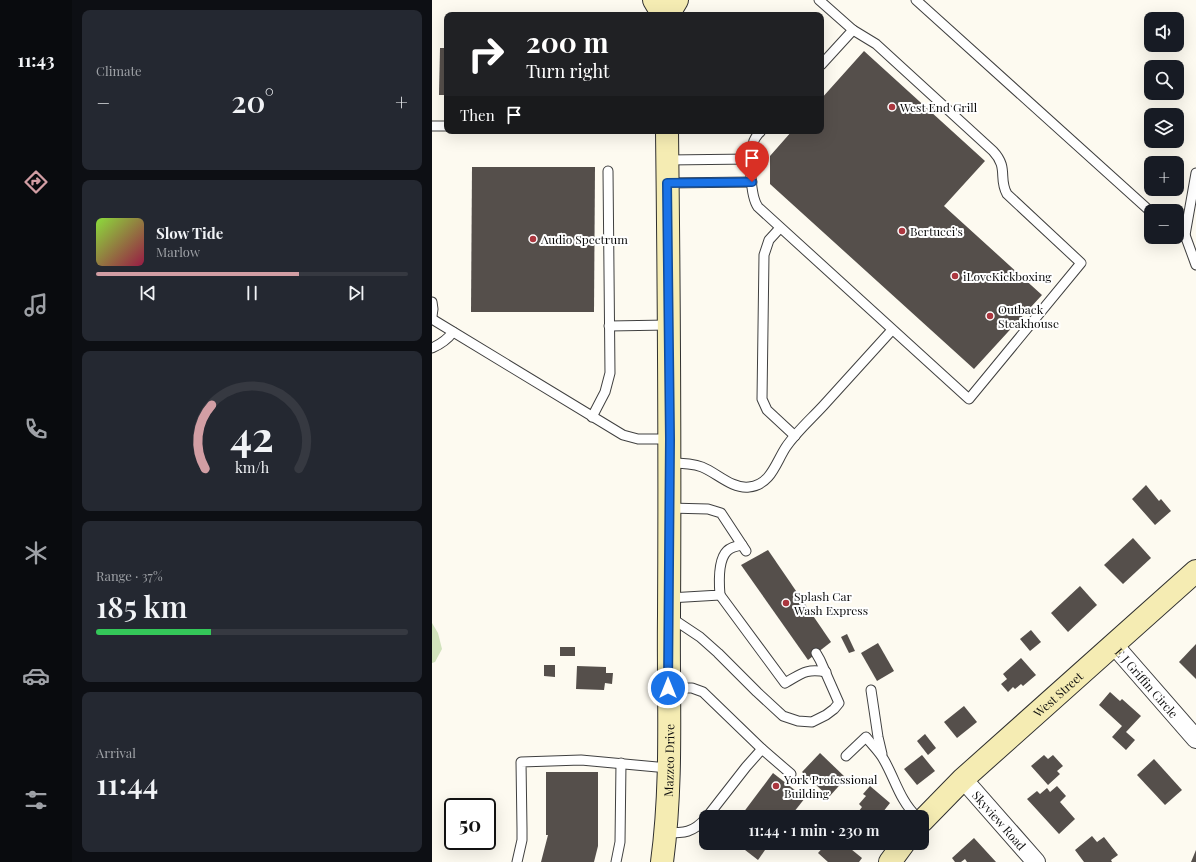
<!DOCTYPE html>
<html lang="en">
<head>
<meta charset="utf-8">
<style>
  :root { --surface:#171b24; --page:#242831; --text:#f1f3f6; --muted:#9ea1a6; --line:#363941; --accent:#d29ea4 }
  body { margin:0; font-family:"Playfair Display",serif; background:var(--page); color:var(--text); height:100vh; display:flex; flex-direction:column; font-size:15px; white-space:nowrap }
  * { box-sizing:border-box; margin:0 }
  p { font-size:13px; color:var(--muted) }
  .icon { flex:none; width:22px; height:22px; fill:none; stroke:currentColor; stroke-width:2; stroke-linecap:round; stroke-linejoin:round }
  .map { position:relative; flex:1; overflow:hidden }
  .drawer { display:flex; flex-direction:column; gap:10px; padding:10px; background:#0d0f14; width:360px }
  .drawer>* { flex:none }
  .guide { position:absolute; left:12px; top:12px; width:380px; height:122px; border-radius:8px; box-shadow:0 4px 16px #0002; background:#202124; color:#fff; overflow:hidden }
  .buttons { position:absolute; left:712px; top:12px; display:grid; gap:8px }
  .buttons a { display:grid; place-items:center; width:40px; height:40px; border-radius:8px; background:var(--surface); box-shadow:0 4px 16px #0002; font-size:20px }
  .speed { position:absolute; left:12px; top:798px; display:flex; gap:8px; font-size:20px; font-weight:700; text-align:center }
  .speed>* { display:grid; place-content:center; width:52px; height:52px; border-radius:50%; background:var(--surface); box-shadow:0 4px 16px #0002; line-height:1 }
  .speed .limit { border:2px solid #111; border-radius:6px; background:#fff; color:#111 }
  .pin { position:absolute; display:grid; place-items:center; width:34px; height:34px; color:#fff; margin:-41px -17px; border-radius:50% 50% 50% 0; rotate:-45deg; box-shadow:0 0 4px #0007 }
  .pin .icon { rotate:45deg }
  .me { position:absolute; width:44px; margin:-22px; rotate:0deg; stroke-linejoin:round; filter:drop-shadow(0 0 3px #0008) }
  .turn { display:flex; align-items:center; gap:14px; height:84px; padding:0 16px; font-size:18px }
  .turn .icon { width:52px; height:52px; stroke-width:2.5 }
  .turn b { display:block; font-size:28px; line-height:34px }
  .then { display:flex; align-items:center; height:38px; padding:0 16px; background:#0003; gap:8px; font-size:15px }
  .big { font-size:30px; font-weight:600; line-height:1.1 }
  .drawer .card { flex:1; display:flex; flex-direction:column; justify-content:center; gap:6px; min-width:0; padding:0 14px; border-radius:8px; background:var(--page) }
  .drawer .dial { align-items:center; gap:0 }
  .dial svg { height:104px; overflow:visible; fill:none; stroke:var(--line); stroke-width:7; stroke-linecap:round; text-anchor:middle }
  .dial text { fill:var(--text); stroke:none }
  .song { display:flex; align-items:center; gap:12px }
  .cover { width:48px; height:48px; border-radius:6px; background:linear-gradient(135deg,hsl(90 70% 55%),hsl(340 70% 35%)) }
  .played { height:4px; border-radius:2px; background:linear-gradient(90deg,var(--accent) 65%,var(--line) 65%) }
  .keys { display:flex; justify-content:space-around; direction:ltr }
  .heat { display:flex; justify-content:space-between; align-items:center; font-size:22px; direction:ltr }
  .charge { height:6px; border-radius:3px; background:linear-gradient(90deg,#34c759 37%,var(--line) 0) }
  .trip { position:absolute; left:267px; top:810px; width:230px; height:40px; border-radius:8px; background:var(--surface); box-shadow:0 4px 16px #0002; font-weight:600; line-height:40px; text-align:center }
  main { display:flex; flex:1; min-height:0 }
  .dock { display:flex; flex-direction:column; width:72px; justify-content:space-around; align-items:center; background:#090b0e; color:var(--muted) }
  .dock .icon { width:28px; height:28px }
  .dock .selected { color:var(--accent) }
  .dock b { font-size:18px; color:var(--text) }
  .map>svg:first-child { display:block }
</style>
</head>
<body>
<main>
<nav class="dock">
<b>11:43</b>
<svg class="icon selected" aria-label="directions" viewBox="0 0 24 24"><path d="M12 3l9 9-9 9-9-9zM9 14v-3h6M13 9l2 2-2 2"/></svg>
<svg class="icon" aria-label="music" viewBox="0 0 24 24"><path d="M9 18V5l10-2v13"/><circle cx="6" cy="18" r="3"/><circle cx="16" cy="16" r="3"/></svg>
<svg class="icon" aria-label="phone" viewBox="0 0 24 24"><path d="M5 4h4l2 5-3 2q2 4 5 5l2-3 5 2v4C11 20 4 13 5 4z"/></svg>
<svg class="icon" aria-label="climate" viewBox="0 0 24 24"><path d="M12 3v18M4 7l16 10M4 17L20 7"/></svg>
<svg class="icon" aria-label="car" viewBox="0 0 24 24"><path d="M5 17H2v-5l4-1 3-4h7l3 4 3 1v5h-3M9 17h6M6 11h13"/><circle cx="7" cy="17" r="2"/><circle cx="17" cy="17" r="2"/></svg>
<svg class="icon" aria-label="filters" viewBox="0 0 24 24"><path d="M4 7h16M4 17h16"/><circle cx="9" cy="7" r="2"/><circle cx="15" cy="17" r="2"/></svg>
</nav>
<section class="drawer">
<div class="card"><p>Climate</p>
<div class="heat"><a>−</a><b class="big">20°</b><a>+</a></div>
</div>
<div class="card">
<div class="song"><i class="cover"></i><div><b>Slow Tide</b><p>Marlow</p></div></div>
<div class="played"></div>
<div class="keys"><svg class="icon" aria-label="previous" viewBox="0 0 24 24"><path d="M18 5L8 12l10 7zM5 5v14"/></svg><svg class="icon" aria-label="pause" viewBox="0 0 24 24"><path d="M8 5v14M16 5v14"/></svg><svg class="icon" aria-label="next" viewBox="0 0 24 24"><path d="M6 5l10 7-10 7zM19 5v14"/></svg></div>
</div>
<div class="card dial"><svg viewBox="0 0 100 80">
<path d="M14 69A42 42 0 1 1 86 69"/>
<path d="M14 69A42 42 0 0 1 19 20" stroke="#d29ea4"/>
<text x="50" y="56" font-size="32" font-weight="700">42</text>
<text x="50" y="72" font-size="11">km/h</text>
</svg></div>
<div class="card"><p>Range · 37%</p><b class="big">185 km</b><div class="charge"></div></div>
<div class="card"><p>Arrival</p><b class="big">11:44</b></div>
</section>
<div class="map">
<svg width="764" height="862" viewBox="0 0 764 862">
  <rect width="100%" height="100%" fill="#fdfaf0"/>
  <path fill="#d2e3bd" d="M0,623L6,633L10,649L3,662L0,663Z"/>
  <g fill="#554f4b">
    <path d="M8,48H15V95H7Z"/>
    <path d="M432,51L553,161L512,206L610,295L542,369L338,184V156L360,131H389V99Z"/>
    <path d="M40,167H163L162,312H39Z"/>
    <path d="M714,485L727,501L729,499L739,511L723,525L700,499Z"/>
    <path d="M701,538L719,558L691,584L672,565Z"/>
    <path d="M336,550L399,642L376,660L309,565Z"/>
    <path d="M648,586L665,605L636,632L619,613Z"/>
    <path d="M599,630L609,642L598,651L588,639Z"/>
    <path d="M415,634L423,651L417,653L409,637Z"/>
    <path d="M446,643L462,671L445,681L429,653Z"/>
    <path d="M764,644V679L747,662Z"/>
    <rect x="128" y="647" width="15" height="9"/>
    <path d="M589,658L604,675L591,686L589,684L583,689L581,687L576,692L569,684L575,679L571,674Z"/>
    <path d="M112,665H123V677L112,676Z"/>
    <path d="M145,666L174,667V673H181L180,684L173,683L172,690L144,689Z"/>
    <path d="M678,692L688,701L690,699L709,716L694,732L703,740L694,750L680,737L690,726L667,705Z"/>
    <path d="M532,706L545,722L525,738L512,722Z"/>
    <path d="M493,734L504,748L496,755L485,741Z"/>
    <path d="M388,753L414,778L397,797L370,772Z"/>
    <path d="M490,755L503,771L485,785L472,769Z"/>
    <path d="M612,755L616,759L621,755L631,766L625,771L628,774L616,785L599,766Z"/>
    <path d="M722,759L750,790L733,805L705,775Z"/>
    <path d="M114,772H166V846L162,862H109L116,835H114Z"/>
    <path d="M341,773L373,798L358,817H308Z"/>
    <path d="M438,786L458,803L447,817H434L427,811L430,807L427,804L434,796L431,794Z"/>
    <path d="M625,786L634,796L628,802L643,819L627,834L595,799L605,791L608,794L615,788L618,792Z"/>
    <path d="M660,836L665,842L672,837L686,855L679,860L680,862H652L643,850Z"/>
    <path d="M542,838L564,862H535L533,859L529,862H523L520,858Z"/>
    <path d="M304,843H338L326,860Z"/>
    <path d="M395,843H405L411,848L414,845L430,858L427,862H396L386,853Z"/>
    <path d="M764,850V862H759Z"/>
  </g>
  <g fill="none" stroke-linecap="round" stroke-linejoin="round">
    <g stroke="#404040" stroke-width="11">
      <g id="lane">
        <path d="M484,0L719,212"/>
        <path d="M389,65L421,30"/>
        <path d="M0,126H15"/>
        <path d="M329,131C325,135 322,139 321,144C317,158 318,196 326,207L537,399L649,263L575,194C566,178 577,168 561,151L444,44L421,30L387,0"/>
        <path d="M235,160L320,159"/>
        <path d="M235,183L320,182"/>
        <path d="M348,228L337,240L332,255L330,399L335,410L363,436"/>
        <path d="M745,233L753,235L764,173"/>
        <path d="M753,235L764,265"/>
        <path d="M0,302L1,309L0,316"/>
        <path d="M0,319L191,435L206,439H238"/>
        <path d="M177,326L236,325"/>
        <path d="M0,348C9,344 15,340 21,332"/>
        <path d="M160,417L173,392L178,373L176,171"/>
        <path d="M237,463C248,463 260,463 270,467C285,473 300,489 317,487C339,485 344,462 354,447C364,432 379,419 391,406C414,381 437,355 460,330"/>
        <path d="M237,508L276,509L289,513L314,551"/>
        <path d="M288,595L353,683C369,674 374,668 394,672"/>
        <path d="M237,598L288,595C287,583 286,560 295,551C299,547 304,546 310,545"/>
        <path d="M238,617L268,637L286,653L325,692L351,716L366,721L380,722L394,715L402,709L407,703L388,660L384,653"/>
        <path d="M236,688H260L271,692L330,749L359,774"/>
        <path d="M439,690L446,737L450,754"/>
        <path d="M414,756L434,737C440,745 447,751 452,760C463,779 468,801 485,817"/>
        <path d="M275,817L314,767L330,749"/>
        <path d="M233,833C252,833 261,833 274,818"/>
        <path d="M85,862L90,840V829L89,762L149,760L236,768"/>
        <path d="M184,862L188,842L189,763"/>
      </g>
    </g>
    <g stroke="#404040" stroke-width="20">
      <g id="street">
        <path id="s1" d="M682,645L764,739"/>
        <path id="s2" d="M531,779L604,862"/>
      </g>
    </g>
    <g stroke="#2f2f2f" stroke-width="24">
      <g id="secondary">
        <path d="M222,0L231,15"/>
        <path d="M236,15L245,0"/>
        <path id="s3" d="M490,821L531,779L764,571"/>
        <path id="s4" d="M230,862C241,781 236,698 237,616C238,454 237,293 235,131"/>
        <path d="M458,862L472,843"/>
      </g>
    </g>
    <use href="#lane" stroke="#fff" stroke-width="9"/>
    <use href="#street" stroke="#fff" stroke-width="18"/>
    <use href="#secondary" stroke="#f5ecb3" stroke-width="22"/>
  </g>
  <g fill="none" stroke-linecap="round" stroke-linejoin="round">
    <g stroke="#114b97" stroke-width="10">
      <path id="route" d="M236,688L238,439L235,183L320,182"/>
    </g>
    <use href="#route" stroke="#1a73e8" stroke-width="7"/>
  </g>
  <g fill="#ab373f" stroke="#fff" stroke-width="1.5">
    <circle cx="460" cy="107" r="4"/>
    <circle cx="470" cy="231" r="4"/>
    <circle cx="101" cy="239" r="4"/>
    <circle cx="523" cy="276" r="4"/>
    <circle cx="558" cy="316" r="4"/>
    <circle cx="354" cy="603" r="4"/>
    <circle cx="344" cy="786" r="4"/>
  </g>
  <g text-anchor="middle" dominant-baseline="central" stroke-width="4" stroke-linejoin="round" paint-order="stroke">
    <g font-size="12" fill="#0d0d0d" stroke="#fff" text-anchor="start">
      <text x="468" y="107">West End Grill</text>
      <text x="478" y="231">Bertucci's</text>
      <text x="109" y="239">Audio Spectrum</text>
      <text x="531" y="276">iLoveKickboxing</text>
      <text x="566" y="309">Outback<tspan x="566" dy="14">Steakhouse</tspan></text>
      <text x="362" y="596">Splash Car<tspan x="362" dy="14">Wash Express</tspan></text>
      <text x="352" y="779">York Professional<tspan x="352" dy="14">Building</tspan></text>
    </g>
    <g font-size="12" fill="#0d0d0d" stroke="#fff">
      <text stroke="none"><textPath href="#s1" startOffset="50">E J Griffin Circle</textPath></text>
      <text stroke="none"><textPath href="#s3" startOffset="186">West Street</textPath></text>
      <text stroke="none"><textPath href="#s4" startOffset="102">Mazzeo Drive</textPath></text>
      <text stroke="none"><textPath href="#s2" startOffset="55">Skyview Road</textPath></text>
    </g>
  </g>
</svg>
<div class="buttons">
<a><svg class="icon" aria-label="sound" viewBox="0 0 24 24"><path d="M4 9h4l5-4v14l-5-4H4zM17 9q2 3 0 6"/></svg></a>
<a><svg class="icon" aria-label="search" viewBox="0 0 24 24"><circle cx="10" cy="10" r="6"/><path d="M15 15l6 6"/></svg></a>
<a><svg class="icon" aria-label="layers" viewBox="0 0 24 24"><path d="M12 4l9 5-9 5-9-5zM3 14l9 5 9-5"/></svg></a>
<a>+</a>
<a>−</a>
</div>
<div class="speed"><div class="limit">50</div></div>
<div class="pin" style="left:320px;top:182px;background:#d93025"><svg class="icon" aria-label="arrive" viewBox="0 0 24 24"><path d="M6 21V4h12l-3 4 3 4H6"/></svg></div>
<svg class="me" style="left:236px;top:688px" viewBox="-20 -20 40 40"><circle r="17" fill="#1a73e8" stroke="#fff" stroke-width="3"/><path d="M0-11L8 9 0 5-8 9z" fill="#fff"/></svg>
<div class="trip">11:44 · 1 min · 230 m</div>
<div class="guide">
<div class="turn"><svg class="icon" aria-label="right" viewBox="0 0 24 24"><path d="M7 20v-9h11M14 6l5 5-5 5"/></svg><div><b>200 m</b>Turn right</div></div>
<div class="then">Then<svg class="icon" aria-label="arrive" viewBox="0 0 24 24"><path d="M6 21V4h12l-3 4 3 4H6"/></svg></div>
</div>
</div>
</main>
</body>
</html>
